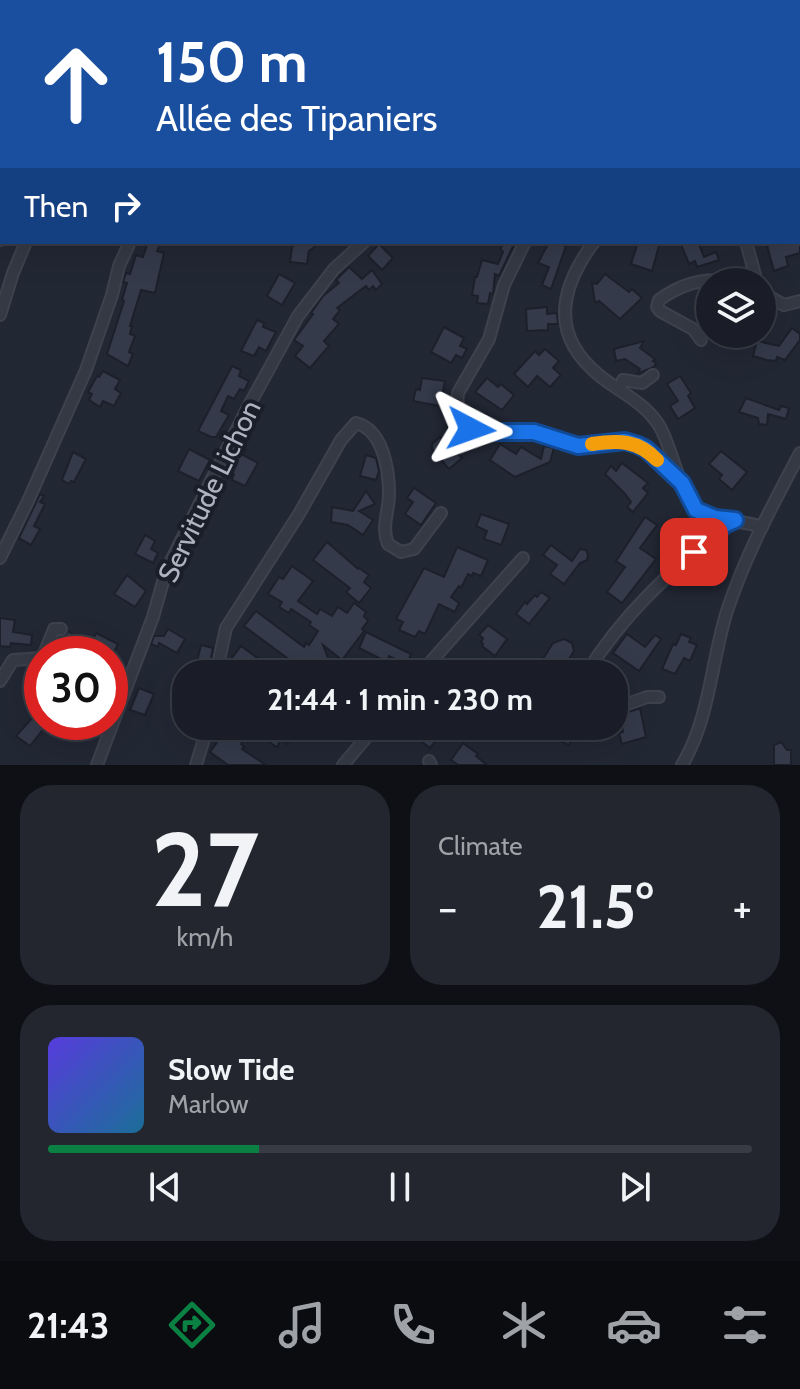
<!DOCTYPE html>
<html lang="en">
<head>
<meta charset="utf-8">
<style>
  :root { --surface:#1a1d27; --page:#23262f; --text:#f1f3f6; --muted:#9fa2a7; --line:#383b44; --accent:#0b8043 }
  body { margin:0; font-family:Cabin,sans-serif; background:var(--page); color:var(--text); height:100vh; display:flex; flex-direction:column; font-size:30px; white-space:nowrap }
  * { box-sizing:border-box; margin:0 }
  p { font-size:26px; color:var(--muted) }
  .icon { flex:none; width:44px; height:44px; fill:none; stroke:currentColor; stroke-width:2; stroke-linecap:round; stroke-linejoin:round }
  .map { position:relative; height:765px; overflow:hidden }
  .panel { display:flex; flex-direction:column; gap:20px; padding:20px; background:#0e1015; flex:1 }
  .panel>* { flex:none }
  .hud { position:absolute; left:0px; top:0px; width:800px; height:244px; box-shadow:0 8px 32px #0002,0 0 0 2px var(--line); background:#1a4fa0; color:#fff; overflow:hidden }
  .tools { position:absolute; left:696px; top:268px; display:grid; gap:16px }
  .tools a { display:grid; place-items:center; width:80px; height:80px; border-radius:50%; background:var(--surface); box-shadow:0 8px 32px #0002,0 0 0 2px var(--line); font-size:40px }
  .speed { position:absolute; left:24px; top:636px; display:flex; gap:16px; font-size:40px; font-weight:700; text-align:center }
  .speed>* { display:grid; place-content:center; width:104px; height:104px; border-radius:50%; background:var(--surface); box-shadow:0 8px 32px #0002,0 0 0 2px var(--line); line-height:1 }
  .speed .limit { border:12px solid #d22; background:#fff; color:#111 }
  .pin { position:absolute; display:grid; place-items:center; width:68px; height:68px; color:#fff; margin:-34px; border-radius:16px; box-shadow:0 4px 12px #0006 }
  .me { position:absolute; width:88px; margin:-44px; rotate:94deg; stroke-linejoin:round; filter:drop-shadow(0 0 6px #0008) }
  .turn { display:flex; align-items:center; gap:28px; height:168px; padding:0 24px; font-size:36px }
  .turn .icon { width:104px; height:104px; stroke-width:2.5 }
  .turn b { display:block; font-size:56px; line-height:68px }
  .then { display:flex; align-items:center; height:76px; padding:0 24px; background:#0003; gap:16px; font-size:30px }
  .big { font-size:60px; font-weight:700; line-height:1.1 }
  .panel .widget { flex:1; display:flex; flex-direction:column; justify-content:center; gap:12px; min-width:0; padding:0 28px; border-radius:32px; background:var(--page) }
  .panel .dial { align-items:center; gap:0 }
  .dial b { font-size:104px; line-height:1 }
  .song { display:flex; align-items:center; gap:24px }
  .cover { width:96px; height:96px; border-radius:12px; background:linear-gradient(135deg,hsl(250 70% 55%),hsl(200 70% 35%)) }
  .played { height:8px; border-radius:4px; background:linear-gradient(90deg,var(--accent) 30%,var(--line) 30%) }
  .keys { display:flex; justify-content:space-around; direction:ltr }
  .heat { display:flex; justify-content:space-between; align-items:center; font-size:44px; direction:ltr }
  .panel .tiles { flex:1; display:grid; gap:20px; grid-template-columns:1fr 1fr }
  .widget:last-child { grid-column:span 2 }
  .trip { position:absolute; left:172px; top:660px; width:456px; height:80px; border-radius:32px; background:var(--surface); box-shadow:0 8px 32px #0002,0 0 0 2px var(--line); font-weight:700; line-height:80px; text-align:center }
  .tabs { display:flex; height:128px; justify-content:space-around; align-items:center; background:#0a0c10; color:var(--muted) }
  .tabs .icon { width:56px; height:56px }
  .tabs .on { color:var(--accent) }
  .tabs b { font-size:36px; color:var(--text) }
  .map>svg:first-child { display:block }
</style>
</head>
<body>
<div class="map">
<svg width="800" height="765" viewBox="0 0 800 765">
  <rect width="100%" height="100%" fill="#222734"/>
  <g fill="#343a4a" stroke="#1c202b" stroke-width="2">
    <path d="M148,242H161L157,251L164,253L155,293L141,290L130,326H132L130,334L135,336L129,352L133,354L128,366L107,354L124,301L122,300L127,283L123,282L126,273L130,274L136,255L143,257Z"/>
    <path d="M297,242H321L309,251L307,264L290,262L292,247Z"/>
    <path d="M506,242H515L499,276L495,274L493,294L490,293L488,304L477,303L478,296L472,295L475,277H477L482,260L498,264L503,252L500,248Z"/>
    <path d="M549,242L566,246L551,289L542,285L549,267L538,263Z"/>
    <path d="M638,242H660L652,271L631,264Z"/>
    <path d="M680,242H698L704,257L716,252L719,260L697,267L695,261L689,264Z"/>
    <path d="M781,242H800V253L786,257L788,266L774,271L767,246Z"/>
    <path d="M379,244L393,258L382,270L368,256Z"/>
    <path d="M349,267L362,279L372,270L382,284L376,290L373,286L369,290L366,286L337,308L340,310L333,319L339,324L324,341L329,346L310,368L295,356L303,346L294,340L313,314L311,313L323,296L339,283L336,280Z"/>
    <path d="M279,274L295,283L282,305L267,296Z"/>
    <path d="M605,274L629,292L632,289L642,298L620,319L599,301L595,303L592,283L597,284Z"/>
    <path d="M547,307V314L557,313L558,324H548V330L527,331L526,309Z"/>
    <path d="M257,320L264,323L263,327L276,332L266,351L259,347L254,356L241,351Z"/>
    <path d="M444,327L464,338L460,346L467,349L462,358L456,355L451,363L431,352Z"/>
    <path d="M792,328L800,334V340L785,360L777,357L776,361L767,360L753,356L757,341L779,346Z"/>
    <path d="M644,341L640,348L655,359L653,361L656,363L654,367L637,374L640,369L625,359L616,361L614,349Z"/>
    <path d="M545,349L559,361L553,368L561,375L550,387L537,376L528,387L514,374L535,351L539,355Z"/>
    <path d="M232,366L241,370L239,376L249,381L244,391L240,389L234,399L228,396L221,411L229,415L216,437H211L198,431Z"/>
    <path d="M103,371L120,380L115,389L121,393L114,406L103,401L100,407L89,400L92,394L88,392L97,376L99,377Z"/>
    <path d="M680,376L691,393L688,396L695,408L678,419L670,406L678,401L667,384Z"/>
    <path d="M422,378L445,381L440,406L413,401L416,389L420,390Z"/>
    <path d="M487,378L498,387L501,384L514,395L502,410L475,392Z"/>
    <path d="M746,398L779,410L781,406L789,408L786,419L768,414L767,425L759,424L758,418L739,412Z"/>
    <path d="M440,437L462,458L449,469L432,449V444Z"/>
    <path d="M500,444L516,454L521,447L541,459L544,446L554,448L550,462L515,477L490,460Z"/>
    <path d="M238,448L246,450L243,455L258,463L245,486L232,480L234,474L226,470Z"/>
    <path d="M189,449L210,460L199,481L178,471Z"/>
    <path d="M721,451L747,472L732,490L719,479L722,475L709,464Z"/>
    <path d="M73,452L86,459L74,482L71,481L69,484L62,480Z"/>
    <path d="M366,455L376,458L379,471L376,480L360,476Z"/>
    <path d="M622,463L648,483L643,488L648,493L633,512L627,507L631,502L625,494L605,474L611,466L616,471Z"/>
    <path d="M414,488L436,503L421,525L405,514L413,502L407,498Z"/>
    <path d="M366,491L375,504L359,511L373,520L363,535L348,525L331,522L332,507L353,511Z"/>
    <path d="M40,494L44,496L40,502L45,504L34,526L40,529L31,545L19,538Z"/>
    <path d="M481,514L509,524L501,545L484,539L487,531L476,526Z"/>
    <path d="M645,517L657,525L640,548L656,559L622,603L607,592L625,567L616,561Z"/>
    <path d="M145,535L155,541L151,549L158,553L153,563L135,554Z"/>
    <path d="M327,542L358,569L359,568L369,575L364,582L371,588L359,603L346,592L350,588L313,560Z"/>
    <path d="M551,545L572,561L580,549L586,550L588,555L587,560L580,563L564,584L550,574L557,565L543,555Z"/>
    <path d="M457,547L488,560L481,576L473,573L472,576L468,574L461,588L459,586L451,597L459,603L455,612L439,604L425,634L419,631L415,637L399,630L403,622L396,619L424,568L444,577Z"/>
    <path d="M292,566L313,581L298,601L317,614L320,609L332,616L338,607L347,613L354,603L366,612L364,616L368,621L362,629L364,631L342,660L323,645L333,671L330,674H297L302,669L244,626L256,611L304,647L306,643L309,645L318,631L309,625L311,622L291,609L289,613L279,607L282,602L268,594L279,577L283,579Z"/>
    <path d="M127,575L146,591L135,607L114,594Z"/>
    <path d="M541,592L550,598L529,624L516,614L525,602L527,604L535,595L537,597Z"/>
    <path d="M0,618L15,620L13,632L32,635L31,645L11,643L10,647L0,646Z"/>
    <path d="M488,625L507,639L495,656L482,646L483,644L481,642L483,638L479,635Z"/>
    <path d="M168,629L185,639L177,653L159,643L158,647L151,644L154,636H164Z"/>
    <path d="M68,631L86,644L78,654H53L56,645Z"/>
    <path d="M366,632L411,654L407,664L389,656L387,662L359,648Z"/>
    <path d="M96,633L118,644L113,654H95L87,651Z"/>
    <path d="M627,634L645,647L655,635L661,639L639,671L613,653Z"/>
    <path d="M681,634L691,638L689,642L697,645L690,661L684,658L675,674L662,669L673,644L676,645Z"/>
    <path d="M564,639L572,643L574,651L567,662L583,660L575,674H544L541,662L553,643Z"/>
    <path d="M201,645L213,648L208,674H194Z"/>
    <path d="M241,646L271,668L267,674H252L231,659Z"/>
    <path d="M139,688L154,694L145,715L130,710Z"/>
    <path d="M42,707V725L45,727L30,746L16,736Z"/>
    <path d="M640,708L646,737L622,744L619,733L623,732L620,715Z"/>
    <path d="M229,726H255L241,744L244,747L242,749L266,765H228L210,752Z"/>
    <path d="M271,726H282L293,735L287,744L281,740L277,747L264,739Z"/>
    <path d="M420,726H466L455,740L443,731L430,748L417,738Z"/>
    <path d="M547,726H577L569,745L544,734Z"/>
    <path d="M781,742L787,750H791V765H774V745Z"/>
    <path d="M463,743L478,754L476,756L487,765H458L451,760Z"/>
  </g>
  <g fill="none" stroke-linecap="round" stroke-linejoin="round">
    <g stroke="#3e424e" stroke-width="14">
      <g id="street">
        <path d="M119,2V0"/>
        <path d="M246,2V0"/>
        <path d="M458,2L459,0"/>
        <path d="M531,2L532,0"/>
        <path d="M672,2L673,0"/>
        <path d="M798,33L799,0"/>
        <path d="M0,240L2,235"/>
        <path d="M525,242L504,285L489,339L458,393L457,409L459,416L464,424L481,432H534L578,446L609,442L631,443L646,449L682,483"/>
        <path d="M594,242C559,289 550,336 600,376C621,393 646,403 660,427C672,448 681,497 697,511C710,521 744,520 762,527"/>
        <path d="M746,242L757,282"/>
        <path d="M762,293L784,305L800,301"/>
        <path d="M0,315L13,273L26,242"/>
        <path d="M701,340L693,329L660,311L657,307L659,300C678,286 704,276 727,282"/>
        <path d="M619,389L623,380L642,383L653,375"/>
        <path d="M0,558L28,501L86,370L112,295L119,266L130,242"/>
        <path d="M44,654L54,629H61"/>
        <path d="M216,674L226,628L299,514L341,440L356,423C383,430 389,469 389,494C389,511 381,526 388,544L401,552L414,549L441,513"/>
        <path d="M420,674L523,558"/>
        <path d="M586,674C624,612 672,571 726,524L734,521"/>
        <path d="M0,681L13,660L42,658"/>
        <path d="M614,709L647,697H659"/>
        <path d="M429,761L431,765"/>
        <path d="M97,765L153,617L166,571L247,409L298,316L334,269L364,242"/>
        <path d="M196,765L208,726"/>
        <path d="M343,765L376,726"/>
        <path d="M682,765C710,718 711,662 727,611C745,556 773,504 800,453"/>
      </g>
    </g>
    <use href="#street" stroke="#353944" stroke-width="10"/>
  </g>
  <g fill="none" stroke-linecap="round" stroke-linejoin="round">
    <g stroke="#114b97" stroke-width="20">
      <path id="route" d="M471,429L481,432H534L578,446L625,441L638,445L646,449L682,483L696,510L715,518L735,520L726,524L694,552"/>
    </g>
    <use href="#route" stroke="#1a73e8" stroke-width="14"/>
    <path stroke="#f59e0b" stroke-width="14" d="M592,444C618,440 638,440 657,460"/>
  </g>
  <g text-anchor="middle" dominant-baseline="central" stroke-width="8" stroke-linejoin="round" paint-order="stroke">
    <g font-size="28" fill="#afb3c1" stroke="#1a1e29">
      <text transform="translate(209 491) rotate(-64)">Servitude Lichon</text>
    </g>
  </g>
</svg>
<div class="tools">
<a><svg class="icon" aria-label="layers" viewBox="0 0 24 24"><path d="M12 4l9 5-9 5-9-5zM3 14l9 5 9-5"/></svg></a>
</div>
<div class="speed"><div class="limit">30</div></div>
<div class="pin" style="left:694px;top:552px;background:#d93025"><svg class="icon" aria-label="arrive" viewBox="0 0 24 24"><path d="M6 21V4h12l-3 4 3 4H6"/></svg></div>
<svg class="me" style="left:471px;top:429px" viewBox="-20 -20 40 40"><path d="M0-17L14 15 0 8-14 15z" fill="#1a73e8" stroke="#fff" stroke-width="4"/></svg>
<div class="trip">21:44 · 1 min · 230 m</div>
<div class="hud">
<div class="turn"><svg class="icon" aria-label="ahead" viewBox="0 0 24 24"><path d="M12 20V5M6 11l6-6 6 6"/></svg><div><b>150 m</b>Allée des Tipaniers</div></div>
<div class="then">Then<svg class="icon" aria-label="right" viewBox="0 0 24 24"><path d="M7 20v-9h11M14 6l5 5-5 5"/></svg></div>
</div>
</div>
<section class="panel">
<div class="tiles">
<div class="widget dial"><b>27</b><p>km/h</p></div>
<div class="widget"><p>Climate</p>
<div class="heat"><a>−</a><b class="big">21.5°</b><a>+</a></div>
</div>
<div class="widget">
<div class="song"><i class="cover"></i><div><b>Slow Tide</b><p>Marlow</p></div></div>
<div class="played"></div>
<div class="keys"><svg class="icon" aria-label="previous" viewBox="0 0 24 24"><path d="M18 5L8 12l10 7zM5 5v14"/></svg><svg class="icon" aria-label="pause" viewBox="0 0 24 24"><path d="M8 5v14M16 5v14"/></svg><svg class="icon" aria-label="next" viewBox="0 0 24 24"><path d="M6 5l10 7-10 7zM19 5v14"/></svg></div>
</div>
</div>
</section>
<nav class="tabs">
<b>21:43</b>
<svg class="icon on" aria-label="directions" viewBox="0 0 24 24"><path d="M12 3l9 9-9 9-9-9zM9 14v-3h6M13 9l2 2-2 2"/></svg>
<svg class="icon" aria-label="music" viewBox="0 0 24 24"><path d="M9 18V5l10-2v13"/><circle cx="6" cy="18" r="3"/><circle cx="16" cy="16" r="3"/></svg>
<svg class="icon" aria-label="phone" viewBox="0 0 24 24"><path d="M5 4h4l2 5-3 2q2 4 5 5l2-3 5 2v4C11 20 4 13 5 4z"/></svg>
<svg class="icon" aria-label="climate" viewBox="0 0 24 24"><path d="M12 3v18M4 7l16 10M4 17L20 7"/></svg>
<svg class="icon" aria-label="car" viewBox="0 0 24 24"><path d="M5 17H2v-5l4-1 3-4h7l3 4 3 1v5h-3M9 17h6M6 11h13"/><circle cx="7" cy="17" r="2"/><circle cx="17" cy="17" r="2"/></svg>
<svg class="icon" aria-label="filters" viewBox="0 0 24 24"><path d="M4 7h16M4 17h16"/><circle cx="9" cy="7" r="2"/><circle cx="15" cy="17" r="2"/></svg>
</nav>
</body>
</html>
